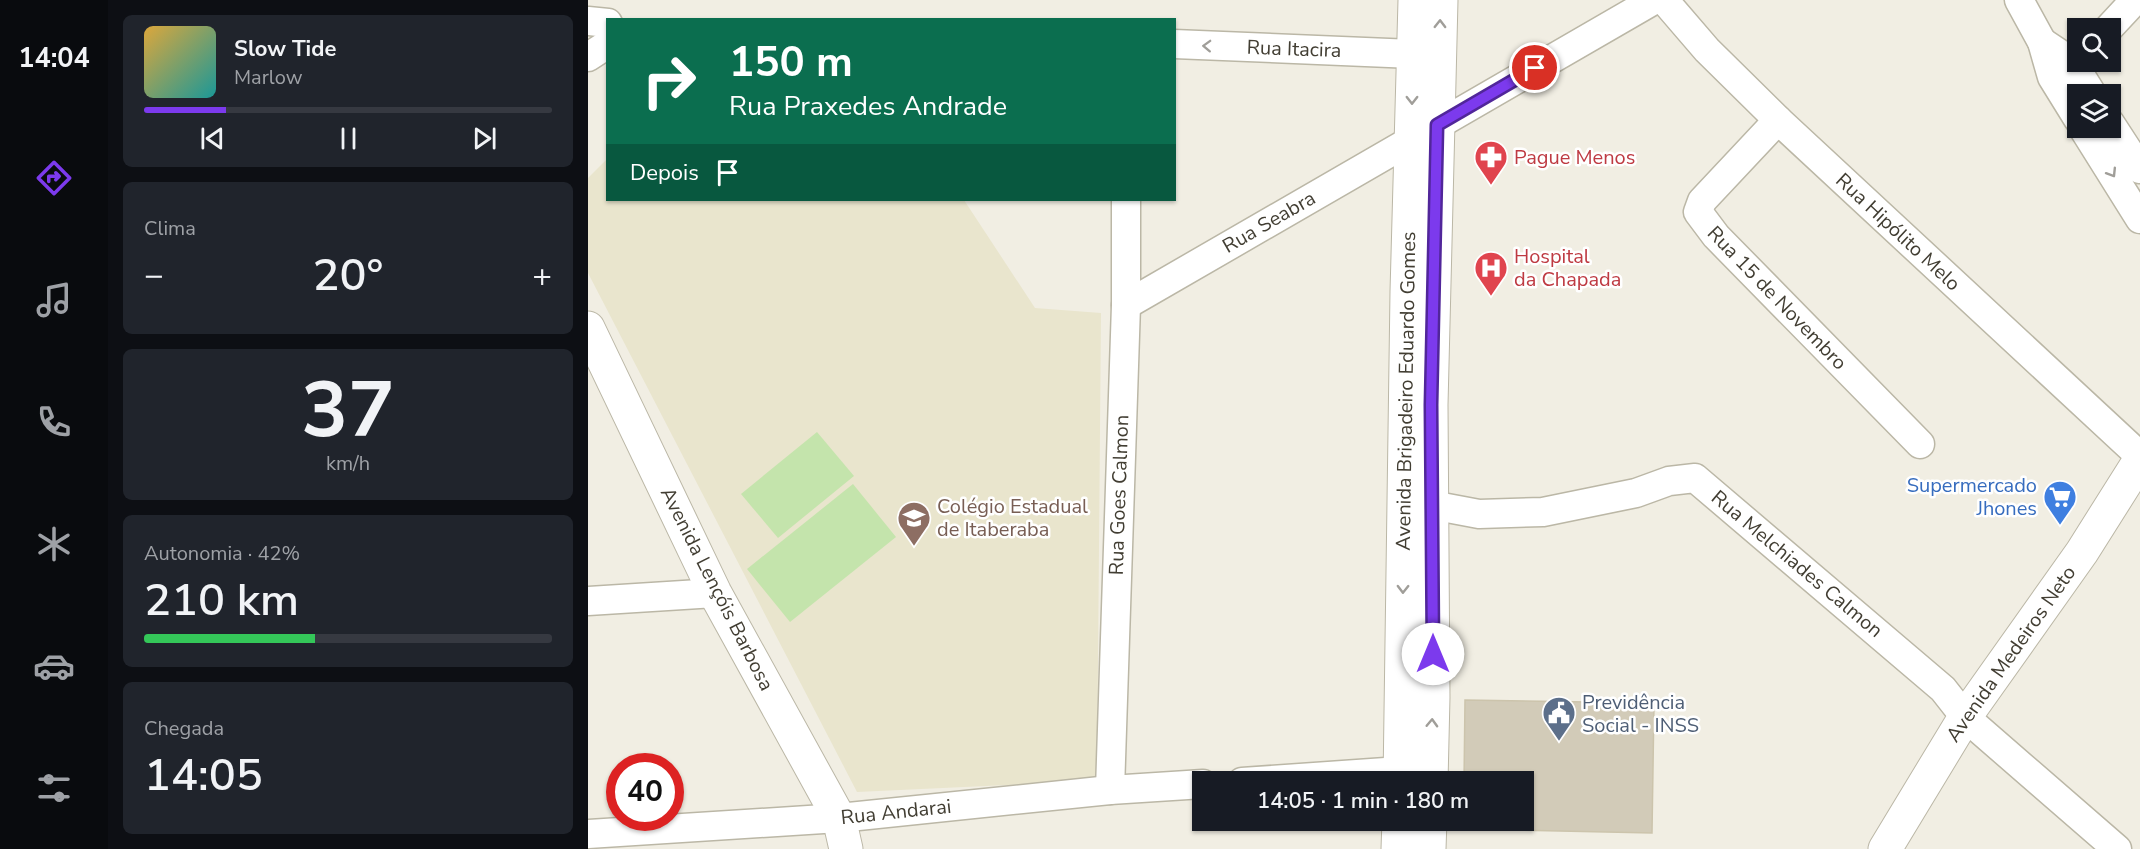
<!DOCTYPE html>
<html lang="pt">
<head>
<meta charset="utf-8">
<style>
  :root { --surface:#171b24; --page:#20242c; --text:#f1f3f6; --muted:#9ea1a6; --line:#363941; --accent:#7c3aed }
  body { margin:0; font-family:"Nunito Sans",sans-serif; background:var(--page); color:var(--text); height:100vh; display:flex; flex-direction:column; font-size:22px; white-space:nowrap }
  * { box-sizing:border-box; margin:0 }
  p { font-size:20px; color:var(--muted) }
  .icon { flex:none; width:33px; height:33px; fill:none; stroke:currentColor; stroke-width:2; stroke-linecap:round; stroke-linejoin:round }
  .map { position:relative; flex:1; overflow:hidden }
  .side { display:flex; flex-direction:column; gap:15px; padding:15px; background:#0d0f14; width:480px }
  .side>* { flex:none }
  .top-card { position:absolute; left:18px; top:18px; width:570px; height:183px; border-radius:0px; box-shadow:0 2px 4px #0004; background:#0b6e4f; color:#fff; overflow:hidden }
  .tools { position:absolute; left:1479px; top:18px; display:grid; gap:12px }
  .tools a { display:grid; place-items:center; width:54px; height:54px; border-radius:0px; background:var(--surface); box-shadow:0 2px 4px #0004; font-size:30px }
  .speed { position:absolute; left:18px; top:753px; display:flex; gap:12px; font-size:30px; font-weight:700; text-align:center }
  .speed>* { display:grid; place-content:center; width:78px; height:78px; border-radius:50%; background:var(--surface); box-shadow:0 2px 4px #0004; line-height:1 }
  .speed .limit { border:9px solid #d22; background:#fff; color:#111 }
  .pin { position:absolute; display:grid; place-items:center; width:51px; height:51px; color:#fff; margin:-26px; border:3px solid #fff; border-radius:50%; box-shadow:0 2px 6px #0007 }
  .me { position:absolute; width:66px; margin:-33px; rotate:0deg; stroke-linejoin:round; filter:drop-shadow(0 0 4px #0008) }
  .turn { display:flex; align-items:center; gap:21px; height:126px; padding:0 24px; font-size:27px }
  .turn .icon { width:78px; height:78px; stroke-width:2.5 }
  .turn b { display:block; font-size:42px; line-height:51px }
  .then { display:flex; align-items:center; height:57px; padding:0 24px; background:#0003; gap:12px; font-size:22px }
  .big { font-size:45px; font-weight:600; line-height:1.1 }
  .side .tile { flex:1; display:flex; flex-direction:column; justify-content:center; gap:9px; min-width:0; padding:0 21px; border-radius:9px; background:var(--page) }
  .side .dial { align-items:center; gap:0 }
  .dial b { font-size:78px; line-height:1 }
  .song { display:flex; align-items:center; gap:18px }
  .cover { width:72px; height:72px; border-radius:9px; background:linear-gradient(135deg,hsl(40 70% 55%),hsl(180 70% 35%)) }
  .played { height:6px; border-radius:3px; background:linear-gradient(90deg,var(--accent) 20%,var(--line) 20%) }
  .keys { display:flex; justify-content:space-around; direction:ltr }
  .heat { display:flex; justify-content:space-between; align-items:center; font-size:33px; direction:ltr }
  .charge { height:9px; border-radius:4px; background:linear-gradient(90deg,#34c759 42%,var(--line) 0) }
  .trip { position:absolute; left:604px; top:771px; width:342px; height:60px; border-radius:0px; background:var(--surface); box-shadow:0 2px 4px #0004; font-weight:600; line-height:60px; text-align:center }
  main { display:flex; flex:1; min-height:0 }
  .dock { display:flex; flex-direction:column; width:108px; justify-content:space-around; align-items:center; background:#090b0e; color:var(--muted) }
  .dock .icon { width:42px; height:42px }
  .dock .active { color:var(--accent) }
  .dock b { font-size:27px; color:var(--text) }
  .map>svg:first-child { display:block }
</style>
</head>
<body>
<main>
<nav class="dock">
<b>14:04</b>
<svg class="icon active" aria-label="directions" viewBox="0 0 24 24"><path d="M12 3l9 9-9 9-9-9zM9 14v-3h6M13 9l2 2-2 2"/></svg>
<svg class="icon" aria-label="music" viewBox="0 0 24 24"><path d="M9 18V5l10-2v13"/><circle cx="6" cy="18" r="3"/><circle cx="16" cy="16" r="3"/></svg>
<svg class="icon" aria-label="phone" viewBox="0 0 24 24"><path d="M5 4h4l2 5-3 2q2 4 5 5l2-3 5 2v4C11 20 4 13 5 4z"/></svg>
<svg class="icon" aria-label="climate" viewBox="0 0 24 24"><path d="M12 3v18M4 7l16 10M4 17L20 7"/></svg>
<svg class="icon" aria-label="car" viewBox="0 0 24 24"><path d="M5 17H2v-5l4-1 3-4h7l3 4 3 1v5h-3M9 17h6M6 11h13"/><circle cx="7" cy="17" r="2"/><circle cx="17" cy="17" r="2"/></svg>
<svg class="icon" aria-label="filters" viewBox="0 0 24 24"><path d="M4 7h16M4 17h16"/><circle cx="9" cy="7" r="2"/><circle cx="15" cy="17" r="2"/></svg>
</nav>
<section class="side">
<div class="tile">
<div class="song"><i class="cover"></i><div><b>Slow Tide</b><p>Marlow</p></div></div>
<div class="played"></div>
<div class="keys"><svg class="icon" aria-label="previous" viewBox="0 0 24 24"><path d="M18 5L8 12l10 7zM5 5v14"/></svg><svg class="icon" aria-label="pause" viewBox="0 0 24 24"><path d="M8 5v14M16 5v14"/></svg><svg class="icon" aria-label="next" viewBox="0 0 24 24"><path d="M6 5l10 7-10 7zM19 5v14"/></svg></div>
</div>
<div class="tile"><p>Clima</p>
<div class="heat"><a>−</a><b class="big">20°</b><a>+</a></div>
</div>
<div class="tile dial"><b>37</b><p>km/h</p></div>
<div class="tile"><p>Autonomia · 42%</p><b class="big">210 km</b><div class="charge"></div></div>
<div class="tile"><p>Chegada</p><b class="big">14:05</b></div>
</section>
<div class="map">
<svg width="1552" height="849" viewBox="0 0 1552 849">
  <rect width="100%" height="100%" fill="#f1eee3"/>
  <path fill="#e9e5cd" d="M19,159L20,200H376L447,308L513,313L509,781L269,792L0,273V178Z"/>
  <g fill="#c4e4ac">
    <path d="M229,432L266,476L190,538L153,494Z"/>
    <path d="M265,484L308,537L202,622L159,569Z"/>
  </g>
  <path fill="#d2cbb8" stroke="#ccc4ac" stroke-width="1.5" d="M877,700L1066,703L1064,833L875,829L876,820H936V782H876Z"/>
  <g fill="none" stroke-linecap="round" stroke-linejoin="round">
    <g stroke="#bbb7a6" stroke-width="31">
      <g id="minor">
        <path d="M1076,0L1119,50L1190,120L1552,456"/>
        <path d="M1431,0L1454,42L1464,77L1490,119"/>
        <path d="M0,21L20,23"/>
        <path d="M1521,28L1547,0"/>
        <path d="M1454,42L1484,62L1504,94"/>
        <path d="M586,44L825,54"/>
        <path d="M0,57L20,44"/>
        <path d="M1190,120L1114,201L1110,212L1128,236L1332,444"/>
        <path d="M1522,123L1552,169"/>
        <path d="M1495,128L1552,219"/>
        <path d="M538,305L1066,0"/>
        <path d="M822,501L891,514L955,512L1048,493L1081,481L1107,478L1355,689L1377,717L1529,849"/>
        <path d="M0,601L127,593"/>
        <path d="M654,782L812,771"/>
        <path d="M522,790L538,305V200"/>
        <path d="M0,834L251,818L522,790L615,784"/>
      </g>
    </g>
    <g stroke="#bbb7a6" stroke-width="35">
      <g id="tertiary">
        <path d="M0,328L127,593L251,818L258,849"/>
        <path d="M812,782L819,292L827,0"/>
        <path d="M843,782L845,697L843,405L853,0"/>
        <path d="M810,849L811,820"/>
        <path d="M841,849L842,820"/>
        <path d="M1297,849L1377,717L1494,552L1552,460"/>
      </g>
    </g>
    <use href="#minor" stroke="#fff" stroke-width="28"/>
    <use href="#tertiary" stroke="#fff" stroke-width="33"/>
  </g>
  <defs><path id="oneway-chevron" d="M-2-3.5L2.5 0L-2 3.5" fill="none" stroke-width="1.6" stroke-linecap="round" stroke-linejoin="round" transform="scale(1.5)"/></defs>
  <g stroke="#a09e99">
    <use href="#oneway-chevron" transform="translate(852 24) rotate(-89)"/>
    <use href="#oneway-chevron" transform="translate(619 46) rotate(-178)"/>
    <use href="#oneway-chevron" transform="translate(824 100) rotate(90)"/>
    <use href="#oneway-chevron" transform="translate(1524 173) rotate(58)"/>
    <use href="#oneway-chevron" transform="translate(815 589) rotate(91)"/>
    <use href="#oneway-chevron" transform="translate(844 723) rotate(-88)"/>
  </g>
  <g fill="none" stroke-linecap="round" stroke-linejoin="round">
    <g stroke="#51269a" stroke-width="15">
      <path id="route" d="M845,654L843,405L849,125L947,68"/>
    </g>
    <use href="#route" stroke="#7c3aed" stroke-width="10"/>
  </g>
  <defs>
    <g id="pharmacy-pin" transform="scale(1.725)"><path d="M0 17L-7.5 6A9.5 9.5 0 1 1 7.5 6Z" fill="#e0444e" stroke="#fff"/><path d="M-2-6h4v4h4v4h-4v4h-4v-4h-4v-4h4Z" fill="#fff"/></g>
    <g id="hospital-pin" transform="scale(1.725)"><path d="M0 17L-7.5 6A9.5 9.5 0 1 1 7.5 6Z" fill="#e0444e" stroke="#fff"/><path d="M-5-5h3v3.5h4V-5h3V5h-3V1.5h-4V5h-3Z" fill="#fff"/></g>
    <g id="supermarket-pin" transform="scale(1.725)"><path d="M0 17L-7.5 6A9.5 9.5 0 1 1 7.5 6Z" fill="#3f7fe0" stroke="#fff"/><path d="M-6-5.5h2.5l.6 2H6L4.5 2H-2.5L-4.4-4H-6ZM-1.5 3.2a1.3 1.3 0 1 0 .1 0ZM3 3.2a1.3 1.3 0 1 0 .1 0Z" fill="#fff"/></g>
    <g id="school-pin" transform="scale(1.725)"><path d="M0 17L-7.5 6A9.5 9.5 0 1 1 7.5 6Z" fill="#8d6e63" stroke="#fff"/><path d="M0-5L7-2L0 1L-7-2ZM-4 1L0 2.5L4 1V4Q0 6-4 4Z" fill="#fff"/></g>
    <g id="civic-pin" transform="scale(1.725)"><path d="M0 17L-7.5 6A9.5 9.5 0 1 1 7.5 6Z" fill="#5c6f8a" stroke="#fff"/><path d="M-.6-6.5H3V-4.5H.6V-3L4-1V1h2V6H-6V1h2V-1L-.6-3ZM-1.2 2.5V6h2.4V2.5Z" fill="#fff"/></g>
  </defs>
  <g fill-rule="evenodd">
    <use href="#pharmacy-pin" x="903" y="157"/>
    <use href="#hospital-pin" x="903" y="268"/>
    <use href="#supermarket-pin" x="1472" y="497"/>
    <use href="#school-pin" x="326" y="518"/>
    <use href="#civic-pin" x="971" y="713"/>
  </g>
  <g text-anchor="middle" dominant-baseline="central" stroke-width="5" stroke-linejoin="round" paint-order="stroke">
    <g font-size="20" fill="#423e33" stroke="#fff">
      <text transform="translate(706 49) rotate(2)">Rua Itacira</text>
      <text transform="translate(681 222) rotate(-30)">Rua Seabra</text>
      <text transform="translate(1310 232) rotate(43)">Rua Hipólito Melo</text>
      <text transform="translate(1189 298) rotate(46)">Rua 15 de Novembro</text>
      <text transform="translate(818 391) rotate(-89)">Avenida Brigadeiro Eduardo Gomes</text>
      <text transform="translate(531 495) rotate(-88)">Rua Goes Calmon</text>
      <text transform="translate(1209 564) rotate(40)">Rua Melchiades Calmon</text>
      <text transform="translate(129 589) rotate(63)">Avenida Lençóis Barbosa</text>
      <text transform="translate(1423 654) rotate(-55)">Avenida Medeiros Neto</text>
      <text transform="translate(308 812) rotate(-6)">Rua Andarai</text>
    </g>
    <g font-size="20" fill="#be3a42" stroke="#fff" text-anchor="start">
      <text x="926" y="157">Pague Menos</text>
      <text x="926" y="256">Hospital<tspan x="926" dy="23">da Chapada</tspan></text>
    </g>
    <g font-size="20" fill="#366cbe" stroke="#fff" text-anchor="end">
      <text x="1449" y="485">Supermercado<tspan x="1449" dy="23">Jhones</tspan></text>
    </g>
    <g font-size="20" fill="#785e54" stroke="#fff" text-anchor="start">
      <text x="349" y="506">Colégio Estadual<tspan x="349" dy="23">de Itaberaba</tspan></text>
    </g>
    <g font-size="20" fill="#4e5e75" stroke="#fff" text-anchor="start">
      <text x="994" y="702">Previdência<tspan x="994" dy="23">Social - INSS</tspan></text>
    </g>
  </g>
</svg>
<div class="tools">
<a><svg class="icon" aria-label="search" viewBox="0 0 24 24"><circle cx="10" cy="10" r="6"/><path d="M15 15l6 6"/></svg></a>
<a><svg class="icon" aria-label="layers" viewBox="0 0 24 24"><path d="M12 4l9 5-9 5-9-5zM3 14l9 5 9-5"/></svg></a>
</div>
<div class="speed"><div class="limit">40</div></div>
<div class="pin" style="left:947px;top:68px;background:#d93025"><svg class="icon" aria-label="arrive" viewBox="0 0 24 24"><path d="M6 21V4h12l-3 4 3 4H6"/></svg></div>
<svg class="me" style="left:845px;top:654px" viewBox="-20 -20 40 40"><circle r="19" fill="#fff"/><path d="M0-13L10 11 0 6-10 11z" fill="#7c3aed"/></svg>
<div class="trip">14:05 · 1 min · 180 m</div>
<div class="top-card">
<div class="turn"><svg class="icon" aria-label="right" viewBox="0 0 24 24"><path d="M7 20v-9h11M14 6l5 5-5 5"/></svg><div><b>150 m</b>Rua Praxedes Andrade</div></div>
<div class="then">Depois<svg class="icon" aria-label="arrive" viewBox="0 0 24 24"><path d="M6 21V4h12l-3 4 3 4H6"/></svg></div>
</div>
</div>
</main>
</body>
</html>
